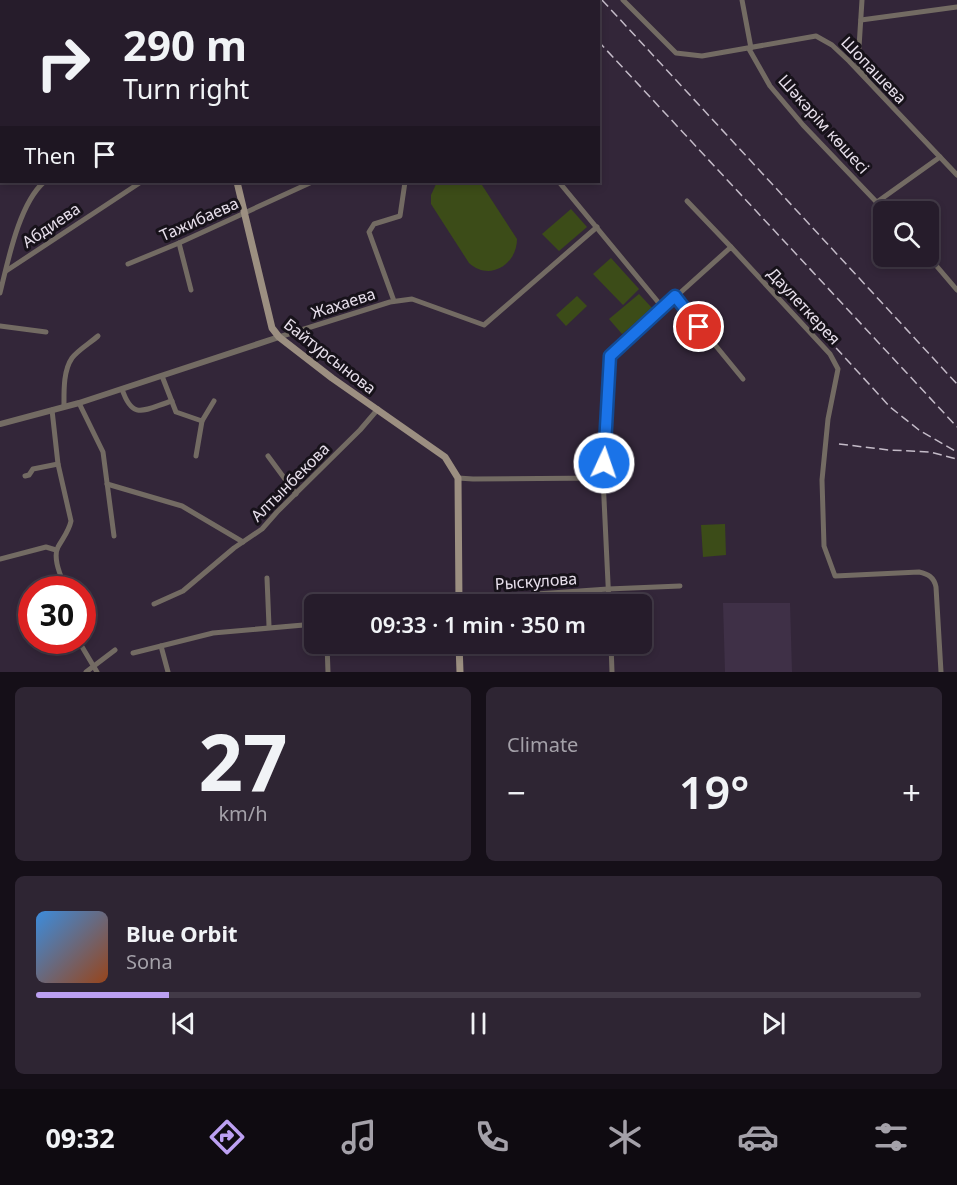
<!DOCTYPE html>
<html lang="en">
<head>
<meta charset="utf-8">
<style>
  :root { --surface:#261c2b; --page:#2e2533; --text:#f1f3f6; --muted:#a4a1a9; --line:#423a47; --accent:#bca0f2 }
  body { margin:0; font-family:"Noto Sans",sans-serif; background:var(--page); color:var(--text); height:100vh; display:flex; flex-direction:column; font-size:22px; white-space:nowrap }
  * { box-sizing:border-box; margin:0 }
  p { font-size:20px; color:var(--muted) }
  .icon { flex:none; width:33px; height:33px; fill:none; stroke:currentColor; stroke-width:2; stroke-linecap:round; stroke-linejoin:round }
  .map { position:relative; height:672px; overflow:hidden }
  .panel { display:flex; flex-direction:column; gap:15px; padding:15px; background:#150f18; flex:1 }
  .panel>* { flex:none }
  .guide { position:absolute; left:0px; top:0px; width:600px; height:183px; box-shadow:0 3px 9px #0003,0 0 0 2px var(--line); background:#261c2b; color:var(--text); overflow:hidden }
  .fabs { position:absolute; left:873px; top:201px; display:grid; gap:12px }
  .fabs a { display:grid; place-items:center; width:66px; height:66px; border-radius:9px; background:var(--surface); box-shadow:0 3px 9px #0003,0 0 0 2px var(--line); font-size:30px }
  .speed { position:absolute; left:18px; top:576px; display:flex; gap:12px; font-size:30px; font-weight:700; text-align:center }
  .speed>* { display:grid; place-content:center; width:78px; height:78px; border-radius:50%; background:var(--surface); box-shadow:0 3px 9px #0003,0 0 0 2px var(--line); line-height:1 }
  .speed .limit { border:9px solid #d22; background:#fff; color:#111 }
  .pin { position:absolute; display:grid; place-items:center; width:51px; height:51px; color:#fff; margin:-26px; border:3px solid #fff; border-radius:50%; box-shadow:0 2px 6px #0007 }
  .me { position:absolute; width:66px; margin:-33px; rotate:3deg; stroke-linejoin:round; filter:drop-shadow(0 0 4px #0008) }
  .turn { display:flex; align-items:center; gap:21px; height:126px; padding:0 24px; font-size:27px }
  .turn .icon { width:78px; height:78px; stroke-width:2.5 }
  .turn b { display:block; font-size:42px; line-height:51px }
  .then { display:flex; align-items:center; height:57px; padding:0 24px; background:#0003; gap:12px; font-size:22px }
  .big { font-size:45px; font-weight:600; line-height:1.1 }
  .panel .card { flex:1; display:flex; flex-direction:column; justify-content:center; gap:9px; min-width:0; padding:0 21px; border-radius:9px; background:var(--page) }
  .panel .dial { align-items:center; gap:0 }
  .dial b { font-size:78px; line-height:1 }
  .song { display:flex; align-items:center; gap:18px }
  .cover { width:72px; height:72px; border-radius:9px; background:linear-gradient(135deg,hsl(210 70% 55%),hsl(20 70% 35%)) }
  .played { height:6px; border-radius:3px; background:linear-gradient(90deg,var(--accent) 15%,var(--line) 15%) }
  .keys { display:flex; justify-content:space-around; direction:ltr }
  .heat { display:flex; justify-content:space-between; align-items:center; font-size:33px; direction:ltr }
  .panel .tiles { flex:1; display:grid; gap:15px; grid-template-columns:1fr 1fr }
  .card:last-child { grid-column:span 2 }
  .trip { position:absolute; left:304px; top:594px; width:348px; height:60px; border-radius:9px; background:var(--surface); box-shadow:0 3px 9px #0003,0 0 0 2px var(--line); font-weight:600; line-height:60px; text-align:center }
  .tab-bar { display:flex; height:96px; justify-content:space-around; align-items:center; background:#0f0b11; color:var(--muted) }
  .tab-bar .icon { width:42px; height:42px }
  .tab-bar .current { color:var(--accent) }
  .tab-bar b { font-size:27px; color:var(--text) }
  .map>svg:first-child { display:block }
</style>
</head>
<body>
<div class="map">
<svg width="957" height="672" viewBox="0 0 957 672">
  <rect width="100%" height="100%" fill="#332639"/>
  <path fill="#3f3047" d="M723,603H790L792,672H725Z"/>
  <g fill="#3c4c18">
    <path d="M437,182H480L517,239C517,264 490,282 469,263L431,204V195Z"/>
    <path d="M571,209L587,227L559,251L542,234Z"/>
    <path d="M611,258L639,289L623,305L593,274Z"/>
    <path d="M639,294L653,309L622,334L609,319Z"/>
    <path d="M577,296L587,306L566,326L556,315Z"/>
    <path d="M725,524L726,555L703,557L701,525Z"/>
  </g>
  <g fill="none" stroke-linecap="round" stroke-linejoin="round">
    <g stroke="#736b63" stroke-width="5">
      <path d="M150,0L152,2"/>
      <path d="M429,0L430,2"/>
      <path d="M623,0L676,53L702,56L816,36L832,45L849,61L957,175"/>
      <path d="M742,0L751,48"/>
      <path d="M862,0L858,63L865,77"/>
      <path d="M210,2L211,0"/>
      <path d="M326,2L328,0"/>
      <path d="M0,17L2,18"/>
      <path d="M861,20L957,7"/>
      <path d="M749,49L770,86L803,125L886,212"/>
      <path d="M0,136L2,138"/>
      <path d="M0,151L2,147"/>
      <path d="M559,182L663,308"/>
      <path d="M687,201L731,247"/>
      <path d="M877,202L940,157"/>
      <path d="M179,243L191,290"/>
      <path d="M928,256L957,290"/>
      <path d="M128,264L179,243L312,182"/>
      <path d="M6,271L141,182"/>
      <path d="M0,293C8,261 19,204 44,182"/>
      <path d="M675,296L743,379"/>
      <path d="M394,301L369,232L374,224L400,216L405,182"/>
      <path d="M0,326L46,332"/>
      <path d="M279,337L390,302L412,299L484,325L597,227"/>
      <path d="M162,376L176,412L202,421L214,401"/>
      <path d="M122,389C133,422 145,409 172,401"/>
      <path d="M79,403L103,452L114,536"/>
      <path d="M64,406C64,392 63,371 72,358C78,350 90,343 98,336"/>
      <path d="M52,410L58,464L71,521C69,531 63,538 58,547C52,559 62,578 66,590"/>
      <path d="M196,456L202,421"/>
      <path d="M268,456L296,494"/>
      <path d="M25,476L29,475L33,469L58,464"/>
      <path d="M458,478L473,479L603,478"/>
      <path d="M107,484L182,506L243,542"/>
      <path d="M0,559L46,547L56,550"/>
      <path d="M267,578L269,626"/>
      <path d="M154,604L183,591L234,548L262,529L277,512L360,430L378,409"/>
      <path d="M394,604L608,589L680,586"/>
      <path d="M609,604L603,478L610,356L731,247L830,354L838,369L828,419L822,480L824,546L835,576L919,572C928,574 934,577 936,587L941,672"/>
      <path d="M78,640L97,672"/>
      <path d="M327,644L328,672"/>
      <path d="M611,644L612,672"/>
      <path d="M161,646L168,672"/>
      <path d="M133,653L213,633L315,624"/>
      <path d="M86,672L115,650"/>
    </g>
    <path stroke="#736b63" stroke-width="6" d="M0,424L79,403L279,337"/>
    <g stroke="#9c8f81" stroke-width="7">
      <path d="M196,0L197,2"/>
      <path d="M237,182L272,328L279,337L332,378L445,457L458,478L459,604"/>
      <path d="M459,644L460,672"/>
    </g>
    <g stroke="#c4bbc8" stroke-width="1.5" stroke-dasharray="9 4.5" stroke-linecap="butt">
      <path d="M555,0L557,2"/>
      <path d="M602,0L957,384"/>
      <path d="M598,41L957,427"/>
      <path d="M827,338L890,407L919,430L957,452"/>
      <path d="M839,444L889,450L930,452L957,459"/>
    </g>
  </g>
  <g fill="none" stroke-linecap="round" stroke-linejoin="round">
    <g stroke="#114b97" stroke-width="15">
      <path id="route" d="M604,463L610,356L675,296L699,327"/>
    </g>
    <use href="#route" stroke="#1a73e8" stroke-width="10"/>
  </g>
  <g text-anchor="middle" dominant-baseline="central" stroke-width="6" stroke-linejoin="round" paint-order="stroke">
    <g font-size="16" fill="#e7dfeb" stroke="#17121a">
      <text transform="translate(874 70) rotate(46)">Шопашева</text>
      <text transform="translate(824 124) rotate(48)">Шәкәрім көшесі</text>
      <text transform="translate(199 219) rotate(-24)">Тажибаева</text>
      <text transform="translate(51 225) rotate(-34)">Абдиева</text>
      <text transform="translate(343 303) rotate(-18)">Жахаева</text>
      <text transform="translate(804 306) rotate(47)">Даулеткерея</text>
      <text transform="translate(330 356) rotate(38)">Байтурсынова</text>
      <text transform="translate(290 482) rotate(-45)">Алтынбекова</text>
      <text transform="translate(536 581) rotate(-4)">Рыскулова</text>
    </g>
  </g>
</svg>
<div class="fabs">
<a><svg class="icon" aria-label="search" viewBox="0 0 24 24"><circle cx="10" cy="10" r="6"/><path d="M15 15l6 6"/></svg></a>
</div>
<div class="speed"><div class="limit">30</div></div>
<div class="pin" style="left:699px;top:327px;background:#d93025"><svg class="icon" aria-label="arrive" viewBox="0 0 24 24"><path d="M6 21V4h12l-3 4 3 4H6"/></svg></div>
<svg class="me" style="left:604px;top:463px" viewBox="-20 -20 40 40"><circle r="17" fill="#1a73e8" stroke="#fff" stroke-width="3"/><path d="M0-11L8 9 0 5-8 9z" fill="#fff"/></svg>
<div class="trip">09:33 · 1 min · 350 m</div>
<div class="guide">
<div class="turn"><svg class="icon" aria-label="right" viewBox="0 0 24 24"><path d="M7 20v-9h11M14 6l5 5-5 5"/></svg><div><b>290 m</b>Turn right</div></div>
<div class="then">Then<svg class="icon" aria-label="arrive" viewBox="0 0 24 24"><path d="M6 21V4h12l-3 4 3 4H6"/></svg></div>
</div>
</div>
<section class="panel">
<div class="tiles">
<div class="card dial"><b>27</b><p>km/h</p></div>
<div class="card"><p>Climate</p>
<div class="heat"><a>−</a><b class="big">19°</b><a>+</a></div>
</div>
<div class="card">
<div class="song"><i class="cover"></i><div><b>Blue Orbit</b><p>Sona</p></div></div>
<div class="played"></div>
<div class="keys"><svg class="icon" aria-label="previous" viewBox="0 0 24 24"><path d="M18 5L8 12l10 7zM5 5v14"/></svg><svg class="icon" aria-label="pause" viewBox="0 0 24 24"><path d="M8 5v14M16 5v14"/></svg><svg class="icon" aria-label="next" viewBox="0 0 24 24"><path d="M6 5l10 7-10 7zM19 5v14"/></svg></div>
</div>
</div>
</section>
<nav class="tab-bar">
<b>09:32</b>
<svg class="icon current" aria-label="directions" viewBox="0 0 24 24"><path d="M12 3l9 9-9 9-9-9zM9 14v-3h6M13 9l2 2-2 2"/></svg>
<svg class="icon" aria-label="music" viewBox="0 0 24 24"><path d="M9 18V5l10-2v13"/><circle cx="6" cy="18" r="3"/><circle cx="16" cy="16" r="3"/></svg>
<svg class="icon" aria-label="phone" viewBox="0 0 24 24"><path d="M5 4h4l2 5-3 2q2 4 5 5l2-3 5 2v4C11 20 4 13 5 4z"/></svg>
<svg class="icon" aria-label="climate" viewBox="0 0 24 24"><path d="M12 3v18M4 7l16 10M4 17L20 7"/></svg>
<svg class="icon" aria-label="car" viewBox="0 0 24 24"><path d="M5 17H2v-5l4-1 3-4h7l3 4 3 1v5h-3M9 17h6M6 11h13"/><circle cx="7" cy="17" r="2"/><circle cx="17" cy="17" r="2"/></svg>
<svg class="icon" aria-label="filters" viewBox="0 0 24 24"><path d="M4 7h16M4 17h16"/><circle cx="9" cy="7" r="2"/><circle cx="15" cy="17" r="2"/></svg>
</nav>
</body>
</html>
